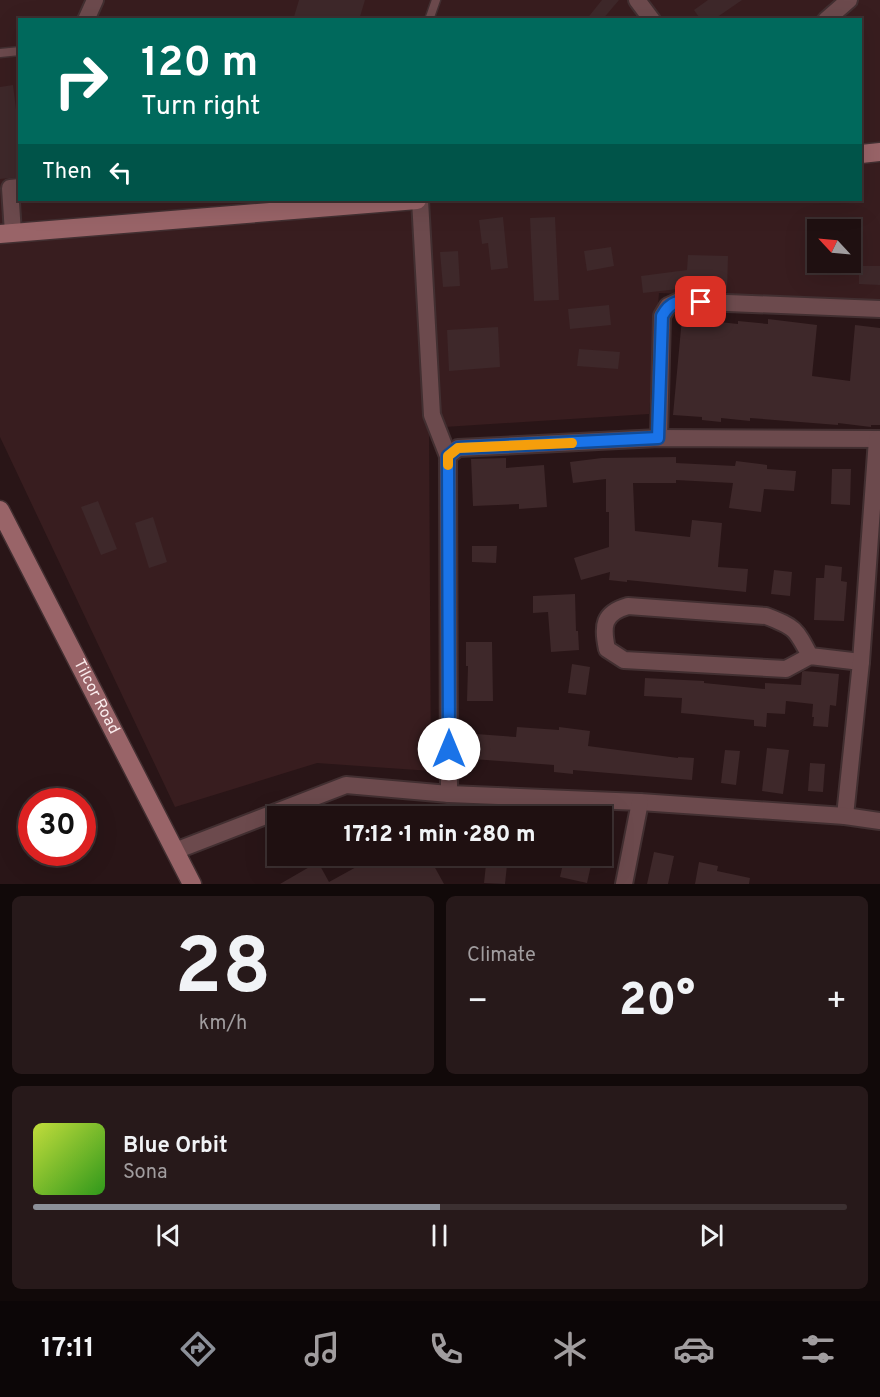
<!DOCTYPE html>
<html lang="en">
<head>
<meta charset="utf-8">
<style>
  :root { --surface:#1f1011; --page:#27191a; --text:#f1f3f6; --muted:#a19d9f; --line:#3c3031; --accent:#8c9099 }
  body { margin:0; font-family:Overpass,sans-serif; background:var(--page); color:var(--text); height:100vh; display:flex; flex-direction:column; font-size:22px; white-space:nowrap }
  * { box-sizing:border-box; margin:0 }
  p { font-size:20px; color:var(--muted) }
  .icon { flex:none; width:33px; height:33px; fill:none; stroke:currentColor; stroke-width:2; stroke-linecap:round; stroke-linejoin:round }
  .map { position:relative; height:884px; overflow:hidden }
  .sheet { display:flex; flex-direction:column; gap:12px; padding:12px; background:#110909; flex:1 }
  .sheet>* { flex:none }
  .hud { position:absolute; left:18px; top:18px; width:844px; height:183px; border-radius:0px; box-shadow:0 6px 24px #0002,0 0 0 2px var(--line); background:#00695c; color:#fff; overflow:hidden }
  .needle { width:39px; rotate:296deg }
  .tools { position:absolute; left:807px; top:219px; display:grid; gap:12px }
  .tools a { display:grid; place-items:center; width:54px; height:54px; border-radius:0px; background:var(--surface); box-shadow:0 6px 24px #0002,0 0 0 2px var(--line); font-size:30px }
  .speed { position:absolute; left:18px; top:788px; display:flex; gap:12px; font-size:30px; font-weight:700; text-align:center }
  .speed>* { display:grid; place-content:center; width:78px; height:78px; border-radius:50%; background:var(--surface); box-shadow:0 6px 24px #0002,0 0 0 2px var(--line); line-height:1 }
  .speed .limit { border:9px solid #d22; background:#fff; color:#111 }
  .pin { position:absolute; display:grid; place-items:center; width:51px; height:51px; color:#fff; margin:-26px; border-radius:12px; box-shadow:0 3px 9px #0006 }
  .me { position:absolute; width:66px; margin:-33px; rotate:0deg; stroke-linejoin:round; filter:drop-shadow(0 0 4px #0008) }
  .turn { display:flex; align-items:center; gap:21px; height:126px; padding:0 24px; font-size:27px }
  .turn .icon { width:78px; height:78px; stroke-width:2.5 }
  .turn b { display:block; font-size:42px; line-height:51px }
  .then { display:flex; align-items:center; height:57px; padding:0 24px; background:#0003; gap:12px; font-size:22px }
  .big { font-size:45px; font-weight:800; line-height:1.1 }
  .sheet .tile { flex:1; display:flex; flex-direction:column; justify-content:center; gap:9px; min-width:0; padding:0 21px; border-radius:9px; background:var(--page) }
  .sheet .dial { align-items:center; gap:0 }
  .dial b { font-size:78px; line-height:1 }
  .song { display:flex; align-items:center; gap:18px }
  .cover { width:72px; height:72px; border-radius:9px; background:linear-gradient(135deg,hsl(70 70% 55%),hsl(110 70% 35%)) }
  .played { height:6px; border-radius:3px; background:linear-gradient(90deg,var(--accent) 50%,var(--line) 50%) }
  .keys { display:flex; justify-content:space-around; direction:ltr }
  .heat { display:flex; justify-content:space-between; align-items:center; font-size:33px; direction:ltr }
  .sheet .tiles { flex:1; display:grid; gap:12px; grid-template-columns:1fr 1fr }
  .tile:last-child { grid-column:span 2 }
  .trip { position:absolute; left:267px; top:806px; width:345px; height:60px; border-radius:0px; background:var(--surface); box-shadow:0 6px 24px #0002,0 0 0 2px var(--line); font-weight:800; line-height:60px; text-align:center }
  .tabs { display:flex; height:96px; justify-content:space-around; align-items:center; background:#0c0607; color:var(--muted) }
  .tabs .icon { width:42px; height:42px }
  .tabs .active { color:var(--accent) }
  .tabs b { font-size:27px; color:var(--text) }
  .map>svg:first-child { display:block }
</style>
</head>
<body>
<div class="map">
<svg width="880" height="884" viewBox="0 0 880 884">
  <rect width="100%" height="100%" fill="#291517"/>
  <path fill="#381d1f" fill-rule="evenodd" d="M0,0H880V303L659,293L649,414L429,428L431,771L317,763L175,807L0,437ZM20,20H861V200H20ZM818,230H850V262H818Z"/>
  <g fill="#3e282a">
    <path d="M299,0H365L359,20H293Z"/>
    <path d="M602,0H619L602,20H586Z"/>
    <path d="M708,0H742L713,20H701L694,10Z"/>
    <path d="M13,85L20,141V177L0,179V87Z"/>
    <path d="M503,217L508,268L491,270L488,243L482,244L479,220Z"/>
    <path d="M555,217L559,300L534,301L530,218Z"/>
    <path d="M611,247L614,266L587,271L584,251Z"/>
    <path d="M458,251L460,286L443,287L440,252Z"/>
    <path d="M688,255L728,256L727,292L687,290V288L643,293L641,276L687,270Z"/>
    <path d="M859,266H880V285L859,284Z"/>
    <path d="M609,305L611,325L570,329L568,309Z"/>
    <path d="M682,318L738,324V321L768,324V319L817,325L812,376L850,381L855,325L880,328V425H871V427L838,423V425L750,418V421L721,418V422L702,420V417L673,415Z"/>
    <path d="M498,327L500,367L449,371L447,330Z"/>
    <path d="M579,349L620,352L618,369L577,366Z"/>
    <path d="M676,457V463L735,466L736,461L767,465V469L796,471L794,491L764,489L761,512L729,508L733,483L676,480V483H633L635,531L690,537L692,520L722,523L718,567L748,569L746,592L627,580V582L609,580L610,572L581,580L574,558L609,547V512H606V479L573,483L570,462L602,458Z"/>
    <path d="M506,458V468L544,465L547,507L519,509V504L473,506L471,459Z"/>
    <path d="M832,469H851L850,505L831,504Z"/>
    <path d="M98,501L117,549L101,555L81,507Z"/>
    <path d="M153,517L167,562L149,568L135,523Z"/>
    <path d="M472,546H497L496,563L472,562Z"/>
    <path d="M825,565L842,567L841,581L847,582L844,621L814,620L816,578H824Z"/>
    <path d="M774,570L792,572L790,596L771,594Z"/>
    <path d="M575,594L576,631H578L579,650L551,652L548,612L533,613V596Z"/>
    <path d="M466,642H492L493,701H467L468,666H466Z"/>
    <path d="M572,664L590,667L586,695L568,693Z"/>
    <path d="M804,671L839,674L836,706L830,705L828,727L813,726L814,717H812L813,704L786,701L785,714L767,713L766,727L754,726V720L681,713L682,698L644,696L645,678L704,681V683L765,689V683L801,685L802,672Z"/>
    <path d="M517,727L559,730V727L590,731L588,746L678,758V757L694,758L692,780L573,770V774L554,772V765L473,759L476,734L516,737Z"/>
    <path d="M767,748L789,750L783,794L762,791Z"/>
    <path d="M725,750L740,751L736,785L721,783Z"/>
    <path d="M810,763L825,764L823,792L808,791Z"/>
    <path d="M654,852L674,856L668,884H647Z"/>
    <path d="M378,855H428L444,884H280L318,862L329,882Z"/>
    <path d="M487,855H508L505,884L484,883Z"/>
    <path d="M565,855L592,861L587,883L560,877Z"/>
    <path d="M699,862L718,866L717,871L750,878L749,884H695Z"/>
  </g>
  <g fill="none" stroke-linecap="round" stroke-linejoin="round">
    <g stroke="#422f31" stroke-width="11">
      <g id="lane">
        <path d="M429,20L436,0"/>
        <path d="M0,53L20,51"/>
      </g>
    </g>
    <g stroke="#422f31" stroke-width="20">
      <g id="street">
        <path d="M637,0L652,20"/>
        <path d="M86,20L95,0"/>
        <path d="M826,20L849,0"/>
        <path d="M420,200L432,415L448,456"/>
        <path d="M13,233L10,188L20,187"/>
        <path d="M659,438L662,316L668,306L679,301L880,309"/>
        <path d="M810,656C796,629 795,627 766,616L628,606C603,613 602,626 607,649L624,660L786,669L810,656L861,662"/>
        <path d="M449,794L448,456L458,448L659,438L880,439"/>
        <path d="M845,816L861,662L877,439"/>
        <path d="M175,851L346,785L449,794L640,802L845,816L880,821"/>
        <path d="M624,884L640,802"/>
      </g>
    </g>
    <g stroke="#422f31" stroke-width="21">
      <g id="secondary">
        <path d="M861,154L880,152"/>
        <path d="M0,234L417,200"/>
        <path id="s1" d="M0,510L192,884"/>
      </g>
    </g>
    <use href="#lane" stroke="#6c4a4d" stroke-width="8"/>
    <use href="#street" stroke="#6c4a4d" stroke-width="16"/>
    <use href="#secondary" stroke="#996468" stroke-width="18"/>
  </g>
  <g fill="none" stroke-linecap="round" stroke-linejoin="round">
    <g stroke="#114b97" stroke-width="15">
      <path id="route" d="M449,749L448,456L458,448L658,438L662,316C673,297 682,302 701,302"/>
    </g>
    <use href="#route" stroke="#1a73e8" stroke-width="10"/>
    <path stroke="#f59e0b" stroke-width="10" d="M448,465V456L458,448L572,443"/>
  </g>
  <g text-anchor="middle" dominant-baseline="central" stroke-width="6" stroke-linejoin="round" paint-order="stroke">
    <g font-size="16" fill="#fbeced" stroke="#0c0505">
      <text stroke="none"><textPath href="#s1" startOffset="210">Tilcor Road</textPath></text>
    </g>
  </g>
</svg>
<div class="tools">
<a><svg class="needle" viewBox="-14 -14 28 28"><path d="M0-13l5 13h-10z" fill="#e53935"/><path d="M0 13l5-13h-10z" fill="#a19d9f"/></svg></a>
</div>
<div class="speed"><div class="limit">30</div></div>
<div class="pin" style="left:701px;top:302px;background:#d93025"><svg class="icon" aria-label="arrive" viewBox="0 0 24 24"><path d="M6 21V4h12l-3 4 3 4H6"/></svg></div>
<svg class="me" style="left:449px;top:749px" viewBox="-20 -20 40 40"><circle r="19" fill="#fff"/><path d="M0-13L10 11 0 6-10 11z" fill="#1a73e8"/></svg>
<div class="trip">17:12 · 1 min · 280 m</div>
<div class="hud">
<div class="turn"><svg class="icon" aria-label="right" viewBox="0 0 24 24"><path d="M7 20v-9h11M14 6l5 5-5 5"/></svg><div><b>120 m</b>Turn right</div></div>
<div class="then">Then<svg class="icon" aria-label="left" viewBox="0 0 24 24"><path d="M17 20v-9H6M10 6l-5 5 5 5"/></svg></div>
</div>
</div>
<section class="sheet">
<div class="tiles">
<div class="tile dial"><b>28</b><p>km/h</p></div>
<div class="tile"><p>Climate</p>
<div class="heat"><a>−</a><b class="big">20°</b><a>+</a></div>
</div>
<div class="tile">
<div class="song"><i class="cover"></i><div><b>Blue Orbit</b><p>Sona</p></div></div>
<div class="played"></div>
<div class="keys"><svg class="icon" aria-label="previous" viewBox="0 0 24 24"><path d="M18 5L8 12l10 7zM5 5v14"/></svg><svg class="icon" aria-label="pause" viewBox="0 0 24 24"><path d="M8 5v14M16 5v14"/></svg><svg class="icon" aria-label="next" viewBox="0 0 24 24"><path d="M6 5l10 7-10 7zM19 5v14"/></svg></div>
</div>
</div>
</section>
<nav class="tabs">
<b>17:11</b>
<svg class="icon active" aria-label="directions" viewBox="0 0 24 24"><path d="M12 3l9 9-9 9-9-9zM9 14v-3h6M13 9l2 2-2 2"/></svg>
<svg class="icon" aria-label="music" viewBox="0 0 24 24"><path d="M9 18V5l10-2v13"/><circle cx="6" cy="18" r="3"/><circle cx="16" cy="16" r="3"/></svg>
<svg class="icon" aria-label="phone" viewBox="0 0 24 24"><path d="M5 4h4l2 5-3 2q2 4 5 5l2-3 5 2v4C11 20 4 13 5 4z"/></svg>
<svg class="icon" aria-label="climate" viewBox="0 0 24 24"><path d="M12 3v18M4 7l16 10M4 17L20 7"/></svg>
<svg class="icon" aria-label="car" viewBox="0 0 24 24"><path d="M5 17H2v-5l4-1 3-4h7l3 4 3 1v5h-3M9 17h6M6 11h13"/><circle cx="7" cy="17" r="2"/><circle cx="17" cy="17" r="2"/></svg>
<svg class="icon" aria-label="filters" viewBox="0 0 24 24"><path d="M4 7h16M4 17h16"/><circle cx="9" cy="7" r="2"/><circle cx="15" cy="17" r="2"/></svg>
</nav>
</body>
</html>
